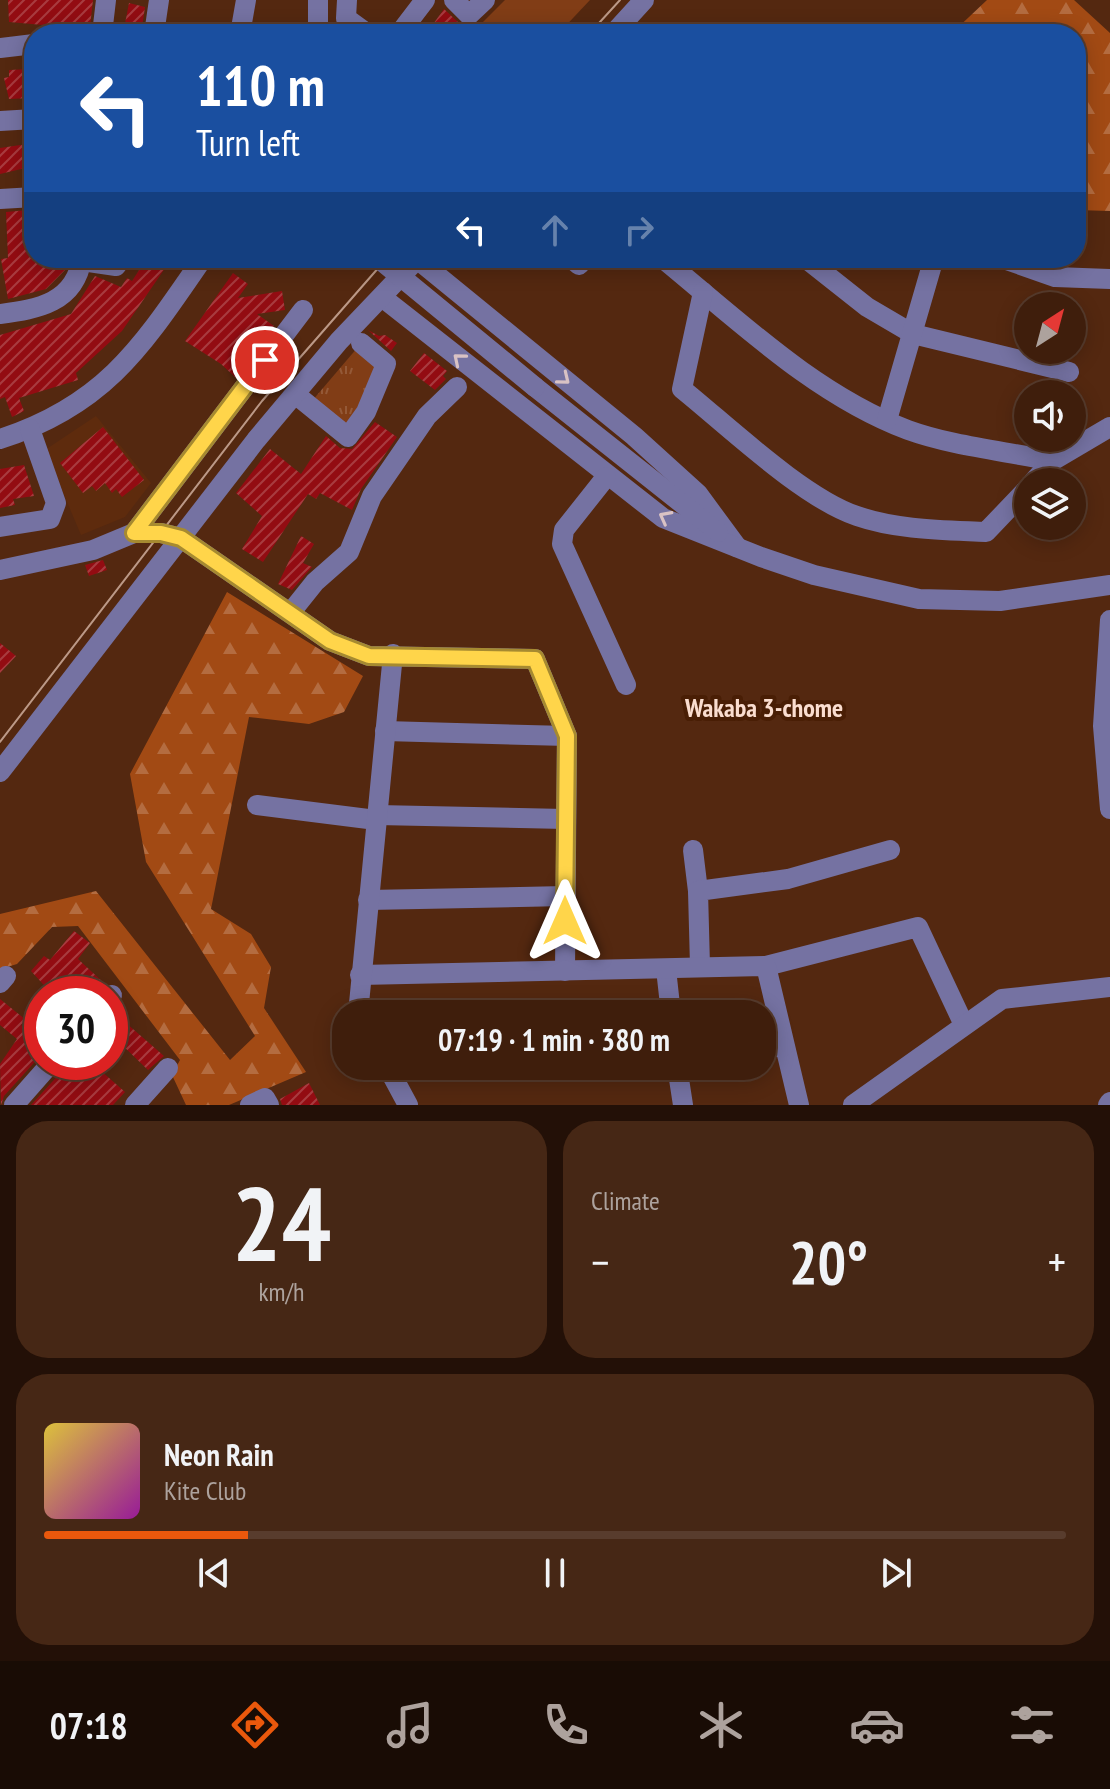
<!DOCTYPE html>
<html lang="en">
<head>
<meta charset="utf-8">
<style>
  :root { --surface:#3f1e0c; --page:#462715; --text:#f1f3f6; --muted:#ada29d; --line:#583c2d; --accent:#ea580c }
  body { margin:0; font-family:"PT Sans Narrow",sans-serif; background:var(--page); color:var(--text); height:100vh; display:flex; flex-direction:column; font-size:30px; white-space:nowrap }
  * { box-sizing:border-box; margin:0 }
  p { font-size:26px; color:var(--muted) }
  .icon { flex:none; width:44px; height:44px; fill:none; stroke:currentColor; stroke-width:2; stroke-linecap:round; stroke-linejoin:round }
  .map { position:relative; height:1105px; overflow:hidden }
  .panel { display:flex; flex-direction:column; gap:16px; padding:16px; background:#231007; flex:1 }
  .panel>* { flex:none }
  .guide { position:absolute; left:24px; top:24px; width:1062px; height:244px; border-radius:32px; box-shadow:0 4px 20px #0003,0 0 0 2px var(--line); background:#1a4fa0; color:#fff; overflow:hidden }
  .needle { width:52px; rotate:36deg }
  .tools { position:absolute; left:1014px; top:292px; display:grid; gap:16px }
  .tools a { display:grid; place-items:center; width:72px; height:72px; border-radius:50%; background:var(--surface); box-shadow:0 4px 20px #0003,0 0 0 2px var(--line); font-size:40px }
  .speed { position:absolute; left:24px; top:976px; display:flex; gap:16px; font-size:40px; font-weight:700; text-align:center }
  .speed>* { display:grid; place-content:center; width:104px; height:104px; border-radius:50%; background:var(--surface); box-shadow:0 4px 20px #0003,0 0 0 2px var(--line); line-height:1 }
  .speed .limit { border:12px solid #d22; background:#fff; color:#111 }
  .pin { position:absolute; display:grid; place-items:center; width:68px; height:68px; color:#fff; margin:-34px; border:4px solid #fff; border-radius:50%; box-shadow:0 2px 8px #0007 }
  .me { position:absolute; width:88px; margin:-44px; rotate:0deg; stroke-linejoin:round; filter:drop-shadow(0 0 6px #0008) }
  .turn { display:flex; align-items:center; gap:28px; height:168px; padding:0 40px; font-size:36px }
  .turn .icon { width:104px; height:104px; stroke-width:2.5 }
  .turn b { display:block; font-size:56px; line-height:68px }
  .lanes { display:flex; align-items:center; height:76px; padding:0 40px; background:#0003; justify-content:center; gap:40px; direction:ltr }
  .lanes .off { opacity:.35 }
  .big { font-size:60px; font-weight:600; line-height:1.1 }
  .panel .widget { flex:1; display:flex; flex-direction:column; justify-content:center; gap:12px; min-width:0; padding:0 28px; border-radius:32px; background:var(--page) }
  .panel .dial { align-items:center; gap:0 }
  .dial b { font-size:104px; line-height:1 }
  .song { display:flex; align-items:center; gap:24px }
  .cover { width:96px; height:96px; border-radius:12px; background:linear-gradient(135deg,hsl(50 70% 55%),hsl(300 70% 35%)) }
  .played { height:8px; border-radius:4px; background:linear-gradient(90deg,var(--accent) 20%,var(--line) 20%) }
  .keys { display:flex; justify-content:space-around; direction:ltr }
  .heat { display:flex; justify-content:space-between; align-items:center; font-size:44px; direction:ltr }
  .panel .tiles { flex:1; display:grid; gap:16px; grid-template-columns:1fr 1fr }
  .widget:last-child { grid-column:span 2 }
  .trip { position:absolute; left:332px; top:1000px; width:444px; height:80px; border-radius:32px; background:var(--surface); box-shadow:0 4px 20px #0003,0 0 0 2px var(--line); font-weight:600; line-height:80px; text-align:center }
  .menu { display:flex; height:128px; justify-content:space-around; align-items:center; background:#190c05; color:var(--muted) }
  .menu .icon { width:56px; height:56px }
  .menu .on { color:var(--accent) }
  .menu b { font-size:36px; color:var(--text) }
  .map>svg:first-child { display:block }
</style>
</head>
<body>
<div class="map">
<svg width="1110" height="1105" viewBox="0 0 1110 1105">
  <defs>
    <pattern id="forest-firs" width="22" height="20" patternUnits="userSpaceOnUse" patternTransform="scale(2)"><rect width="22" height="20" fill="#a24a14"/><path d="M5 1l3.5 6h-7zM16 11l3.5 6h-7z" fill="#b46c40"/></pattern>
    <pattern id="park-tufts" width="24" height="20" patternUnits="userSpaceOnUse" patternTransform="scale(2)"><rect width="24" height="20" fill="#813d16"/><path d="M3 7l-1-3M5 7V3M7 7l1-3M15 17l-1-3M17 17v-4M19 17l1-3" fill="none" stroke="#945937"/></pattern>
    <pattern id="building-hatch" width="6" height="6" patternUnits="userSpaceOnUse" patternTransform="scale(2)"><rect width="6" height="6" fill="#930c12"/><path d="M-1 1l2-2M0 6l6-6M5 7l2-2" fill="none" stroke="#a83b3f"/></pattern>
  </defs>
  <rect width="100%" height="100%" fill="#542810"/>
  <path fill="#5e2b0d" d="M96,416L151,483L125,517L81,535L45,450Z"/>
  <path fill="#813d16" d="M505,0H590L558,34H471Z"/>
  <g fill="url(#forest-firs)">
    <path d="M987,0H1074L1110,33V211L1076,210V34H951Z"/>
    <path d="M227,592L363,676L344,712L309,724L249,717L211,909L251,934L271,967L264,1008L306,1072L229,1105H186L172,1075L180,1060L78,926L52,927L17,964L0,969V914L96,891L230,1060L255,1036L146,862L130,774Z"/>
  </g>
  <path fill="url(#park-tufts)" d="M358,347L379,364L352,422L342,425L312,401Z"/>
  <g fill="url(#building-hatch)">
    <path d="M8,0H93L90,27L83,26V34H53V28H43V25L9,22Z"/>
    <path d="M129,3L145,7L141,34H123Z"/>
    <path d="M444,9L459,23L451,34H426Z"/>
    <path d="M30,69L31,98L9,99L4,78L9,77V70Z"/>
    <path d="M34,143V166L0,174V148Z"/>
    <path d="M28,210L34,258H65V270L46,289L8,299L1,259L8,258L6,212Z"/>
    <path d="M147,258H172L122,331L76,373L78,380L19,398L24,411L12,417L5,397L0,399V335L71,314L95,276L121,287L127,278L132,281Z"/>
    <path d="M233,273L248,284L238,298L282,291L285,310L257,314L274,326L236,378L221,364L185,341Z"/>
    <path d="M368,330L379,336L385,335L397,343L391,351Z"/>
    <path d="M424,353L447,371L443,376L446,379L435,390L410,371Z"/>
    <path d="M375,422L397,437L361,489L352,510L320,493L316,499L308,494L263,562L242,549L262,516L236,493L270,449L301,474L326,436L340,448L352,449Z"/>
    <path d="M103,427L144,480L122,497L116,489L112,493L105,483L96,491L92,486L83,493L60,463Z"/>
    <path d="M24,465L34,496L13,499L15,505L0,508V469Z"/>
    <path d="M301,536L314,544L303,563L312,567L292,590L278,584Z"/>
    <path d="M103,560L107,570L89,576L85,565Z"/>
    <path d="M0,643L16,656L0,673Z"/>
    <path d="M74,931L90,943L78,959L105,984L98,994H52L31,971L44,956L50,960Z"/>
    <path d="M0,999L26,1020L21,1025L42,1042V1054L4,1096L1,1105L0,1064L17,1039L0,1025Z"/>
    <path d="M118,1016L164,1056L148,1070L121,1044L110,1057V1026Z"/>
    <path d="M65,1062H91L125,1092L113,1105H31L62,1071Z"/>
    <path d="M309,1083L320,1105H282L280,1099Z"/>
  </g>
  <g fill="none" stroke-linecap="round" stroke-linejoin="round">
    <g stroke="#7572a2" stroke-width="20">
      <path d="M347,0L346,18L368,34"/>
      <path d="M454,0L469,15L485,0"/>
      <path d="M102,34L106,0"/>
      <path d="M154,34L159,0"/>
      <path d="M240,34L246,0"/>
      <path d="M318,34V0"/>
      <path d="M399,34L425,0"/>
      <path d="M613,34L644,0"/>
      <path d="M0,48L34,44"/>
      <path d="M0,121L34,119"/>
      <path d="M0,199L34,197"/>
      <path d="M571,258L579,265L585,258"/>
      <path d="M662,258C738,320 815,395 908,430C952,446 1005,451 1052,461"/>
      <path d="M805,258L867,307L913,334L1069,372"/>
      <path d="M1001,258L1055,277L1110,279"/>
      <path d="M417,259L634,436L698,494L737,547"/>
      <path d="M82,261L116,266L122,258"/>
      <path d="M703,292L682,389C728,426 803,498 857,516C897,530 945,530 986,532L1028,488"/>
      <path d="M383,298L663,518L761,557L814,575L919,599L1000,601L1110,585"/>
      <path d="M0,314C38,309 75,303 82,258"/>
      <path d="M535,387L718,532"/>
      <path d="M295,394L348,437L366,412L386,364L361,343"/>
      <path d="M887,420L934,258"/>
      <path d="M0,439C106,405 143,345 203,258"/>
      <path d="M606,477L564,530L562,544L626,685"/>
      <path d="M1033,482L1052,461L1110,427"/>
      <path d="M0,527L50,519L56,503L30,429"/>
      <path d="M134,533L303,310"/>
      <path d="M0,570L93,550L134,533H161L181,538L330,641L369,656L535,659L567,736L565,971"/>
      <path d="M291,612L315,582L349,552L372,496L427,416L457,387"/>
      <path d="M1110,620L1103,726L1110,809"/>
      <path d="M385,731L567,736"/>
      <path d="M0,772L256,440L339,341L418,258"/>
      <path d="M257,805L376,820"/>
      <path d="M377,815L565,819"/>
      <path d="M693,850L698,891"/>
      <path d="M368,900L566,896"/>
      <path d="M700,966L698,891L788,879L890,850"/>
      <path d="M766,966L918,927L964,1025"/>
      <path d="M666,969L671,1014"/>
      <path d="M360,975L766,966L799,1105"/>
      <path d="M0,983L6,976"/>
      <path d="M110,998L112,995"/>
      <path d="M358,1014L393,654"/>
      <path d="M762,1047H783"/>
      <path d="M387,1066L408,1105"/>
      <path d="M677,1066L683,1105"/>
      <path d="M14,1105L52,1062"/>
      <path d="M135,1105L168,1068"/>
      <path d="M250,1105L265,1098L269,1105"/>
      <path d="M853,1105L1002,999L1110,987"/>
      <path d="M1108,1105L1110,1102"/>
    </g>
    <g stroke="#bc9987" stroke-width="2">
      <path d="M589,34L620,0"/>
      <path d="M0,742L262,401L387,258"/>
    </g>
    <path stroke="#7572a2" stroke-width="20" d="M378,258L535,387"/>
  </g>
  <defs><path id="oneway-chevron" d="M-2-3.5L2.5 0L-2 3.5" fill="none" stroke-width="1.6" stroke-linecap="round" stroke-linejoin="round" transform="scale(2)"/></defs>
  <g stroke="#d9c2c4">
    <use href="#oneway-chevron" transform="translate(459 359) rotate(-140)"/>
    <use href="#oneway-chevron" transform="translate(564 379) rotate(39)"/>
    <use href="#oneway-chevron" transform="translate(665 517) rotate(-152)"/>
  </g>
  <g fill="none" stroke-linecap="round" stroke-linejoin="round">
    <g stroke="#a68a30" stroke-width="20">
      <path id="route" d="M265,360L134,533H161L181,538L330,641L369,656L535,659L567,736L565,921"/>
    </g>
    <use href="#route" stroke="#ffd54a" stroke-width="14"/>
  </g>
  <g text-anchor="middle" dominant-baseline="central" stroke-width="8" stroke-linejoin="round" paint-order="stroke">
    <g font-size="26" font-weight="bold" fill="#faddcf" stroke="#491e05">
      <text x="764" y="707">Wakaba 3-chome</text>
    </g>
  </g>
</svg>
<div class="tools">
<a><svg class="needle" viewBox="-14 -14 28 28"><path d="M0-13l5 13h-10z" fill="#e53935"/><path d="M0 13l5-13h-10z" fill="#ada29d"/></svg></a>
<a><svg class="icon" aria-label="sound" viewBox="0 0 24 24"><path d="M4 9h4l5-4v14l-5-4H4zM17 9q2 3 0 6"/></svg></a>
<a><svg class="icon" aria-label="layers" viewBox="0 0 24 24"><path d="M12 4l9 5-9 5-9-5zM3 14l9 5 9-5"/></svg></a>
</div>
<div class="speed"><div class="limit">30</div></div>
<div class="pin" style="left:265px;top:360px;background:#d93025"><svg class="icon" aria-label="arrive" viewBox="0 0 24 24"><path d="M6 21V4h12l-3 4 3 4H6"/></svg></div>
<svg class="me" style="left:565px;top:921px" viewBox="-20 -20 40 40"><path d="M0-17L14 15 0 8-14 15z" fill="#ffd54a" stroke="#fff" stroke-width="4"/></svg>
<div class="trip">07:19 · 1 min · 380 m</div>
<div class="guide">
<div class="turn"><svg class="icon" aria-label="left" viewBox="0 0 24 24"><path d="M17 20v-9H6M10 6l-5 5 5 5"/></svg><div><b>110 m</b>Turn left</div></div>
<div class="lanes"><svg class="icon" aria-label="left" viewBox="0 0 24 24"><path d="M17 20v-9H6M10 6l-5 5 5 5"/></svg><svg class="icon off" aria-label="ahead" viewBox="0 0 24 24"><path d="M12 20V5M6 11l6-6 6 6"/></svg><svg class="icon off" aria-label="right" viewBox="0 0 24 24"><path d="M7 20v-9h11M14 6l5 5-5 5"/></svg></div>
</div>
</div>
<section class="panel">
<div class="tiles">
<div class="widget dial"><b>24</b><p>km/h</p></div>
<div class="widget"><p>Climate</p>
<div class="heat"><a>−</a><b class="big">20°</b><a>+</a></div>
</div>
<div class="widget">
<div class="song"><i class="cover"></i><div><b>Neon Rain</b><p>Kite Club</p></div></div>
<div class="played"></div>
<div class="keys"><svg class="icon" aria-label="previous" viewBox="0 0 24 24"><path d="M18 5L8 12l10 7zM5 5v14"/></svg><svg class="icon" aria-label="pause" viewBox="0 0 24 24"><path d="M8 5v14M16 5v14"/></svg><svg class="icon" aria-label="next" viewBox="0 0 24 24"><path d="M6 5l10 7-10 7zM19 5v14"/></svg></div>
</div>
</div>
</section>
<nav class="menu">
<b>07:18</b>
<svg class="icon on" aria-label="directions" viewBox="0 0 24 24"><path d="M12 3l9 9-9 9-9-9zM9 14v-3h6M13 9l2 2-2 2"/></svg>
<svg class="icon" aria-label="music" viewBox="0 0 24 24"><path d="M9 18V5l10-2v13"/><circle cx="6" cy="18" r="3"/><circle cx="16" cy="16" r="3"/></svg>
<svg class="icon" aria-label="phone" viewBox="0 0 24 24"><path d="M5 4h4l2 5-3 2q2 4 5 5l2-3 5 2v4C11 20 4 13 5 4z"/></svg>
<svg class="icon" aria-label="climate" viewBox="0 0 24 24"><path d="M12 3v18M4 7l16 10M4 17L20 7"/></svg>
<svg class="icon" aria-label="car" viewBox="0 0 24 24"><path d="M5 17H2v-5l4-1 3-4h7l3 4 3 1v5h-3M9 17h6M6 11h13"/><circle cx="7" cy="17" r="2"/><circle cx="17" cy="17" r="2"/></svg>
<svg class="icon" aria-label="filters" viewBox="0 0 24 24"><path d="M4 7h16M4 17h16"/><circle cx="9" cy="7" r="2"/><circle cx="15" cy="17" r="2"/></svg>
</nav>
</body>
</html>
